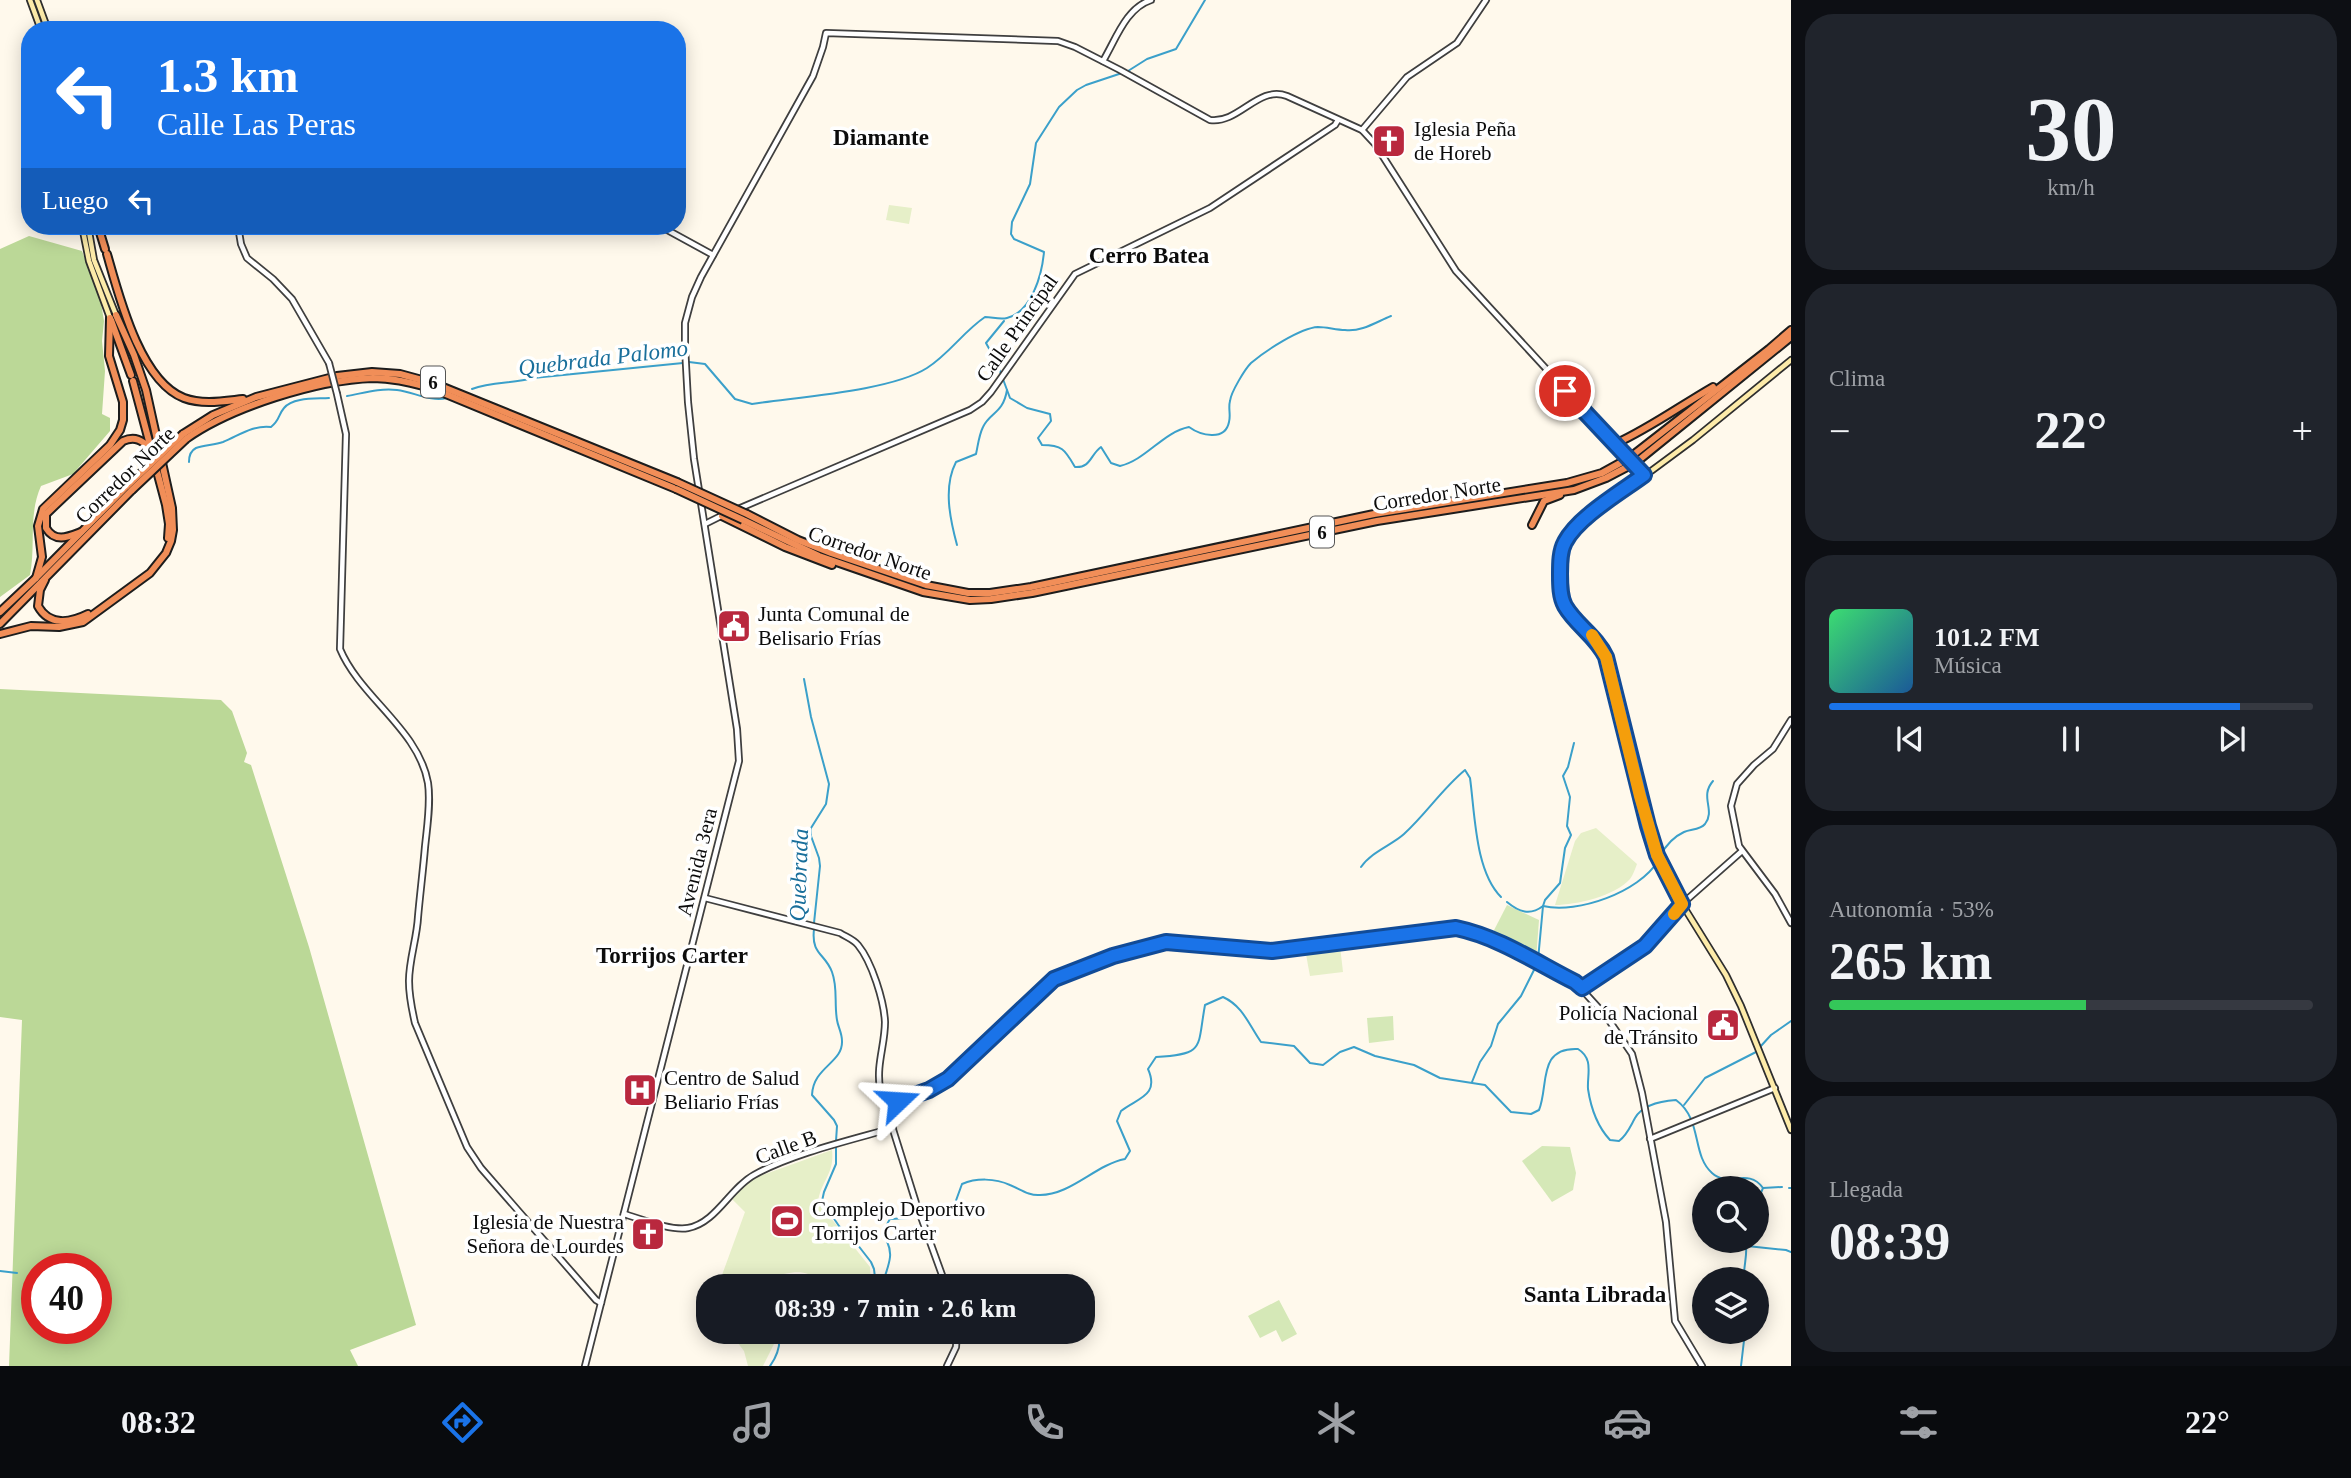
<!DOCTYPE html>
<html lang="es">
<head>
<meta charset="utf-8">
<style>
  :root { --surface:#171b24; --page:#20242c; --text:#f1f3f6; --muted:#9ea1a6; --line:#363941; --accent:#1a73e8 }
  body { margin:0; font-family:Georgia,serif; background:var(--page); color:var(--text); height:100vh; display:flex; flex-direction:column; font-size:26px; white-space:nowrap }
  * { box-sizing:border-box; margin:0 }
  p { font-size:23px; color:var(--muted) }
  .icon { flex:none; width:38px; height:38px; fill:none; stroke:currentColor; stroke-width:2; stroke-linecap:round; stroke-linejoin:round }
  .map { position:relative; flex:1; overflow:hidden }
  .side { display:flex; flex-direction:column; gap:14px; padding:14px; background:#0d0f14; width:560px }
  .side>* { flex:none }
  .banner { position:absolute; left:21px; top:21px; width:665px; height:214px; border-radius:28px; box-shadow:0 4px 18px #0003; background:#1a73e8; color:#fff; overflow:hidden }
  .buttons { position:absolute; left:1692px; top:1176px; display:grid; gap:14px }
  .buttons a { display:grid; place-items:center; width:77px; height:77px; border-radius:50%; background:var(--surface); box-shadow:0 4px 18px #0003; font-size:35px }
  .speed { position:absolute; left:21px; top:1253px; display:flex; gap:14px; font-size:35px; font-weight:700; text-align:center }
  .speed>* { display:grid; place-content:center; width:91px; height:91px; border-radius:50%; background:var(--surface); box-shadow:0 4px 18px #0003; line-height:1 }
  .speed .limit { border:10px solid #d22; background:#fff; color:#111 }
  .pin { position:absolute; display:grid; place-items:center; width:60px; height:60px; color:#fff; margin:-30px; border:4px solid #fff; border-radius:50%; box-shadow:0 2px 7px #0007 }
  .me { position:absolute; width:77px; margin:-38px; rotate:70deg; stroke-linejoin:round; filter:drop-shadow(0 0 5px #0008) }
  .turn { display:flex; align-items:center; gap:24px; height:147px; padding:0 21px; font-size:32px }
  .turn .icon { width:91px; height:91px; stroke-width:2.5 }
  .turn b { display:block; font-size:49px; line-height:60px }
  .then { display:flex; align-items:center; height:66px; padding:0 21px; background:#0003; gap:14px; font-size:26px }
  .big { font-size:52px; font-weight:600; line-height:1.1 }
  .side .tile { flex:1; display:flex; flex-direction:column; justify-content:center; gap:10px; min-width:0; padding:0 24px; border-radius:28px; background:var(--page) }
  .side .dial { align-items:center; gap:0 }
  .dial b { font-size:91px; line-height:1 }
  .song { display:flex; align-items:center; gap:21px }
  .cover { width:84px; height:84px; border-radius:10px; background:linear-gradient(135deg,hsl(140 70% 55%),hsl(210 70% 35%)) }
  .played { height:7px; border-radius:4px; background:linear-gradient(90deg,var(--accent) 85%,var(--line) 85%) }
  .keys { display:flex; justify-content:space-around; direction:ltr }
  .heat { display:flex; justify-content:space-between; align-items:center; font-size:38px; direction:ltr }
  .charge { height:10px; border-radius:5px; background:linear-gradient(90deg,#34c759 53%,var(--line) 0) }
  .trip { position:absolute; left:696px; top:1274px; width:399px; height:70px; border-radius:28px; background:var(--surface); box-shadow:0 4px 18px #0003; font-weight:600; line-height:70px; text-align:center }
  .menu { display:flex; height:112px; justify-content:space-around; align-items:center; background:#090b0e; color:var(--muted) }
  .menu .icon { width:49px; height:49px }
  .menu .current { color:var(--accent) }
  .menu b { font-size:32px; color:var(--text) }
  main { display:flex; flex:1; min-height:0 }
  .map>svg:first-child { display:block }
</style>
</head>
<body>
<main>
<div class="map">
<svg width="1791" height="1366" viewBox="0 0 1791 1366">
  <rect width="100%" height="100%" fill="#fff9ec"/>
  <g fill="#d5e8b7">
    <path d="M1507,905L1539,920L1536,959L1491,936Z"/>
    <path d="M1393,1016L1394,1040L1369,1043L1367,1018Z"/>
    <path d="M1542,1146L1570,1147L1576,1173L1573,1190L1552,1202L1522,1161Z"/>
    <path d="M1279,1300L1297,1334L1282,1342L1276,1330L1260,1338L1248,1316Z"/>
  </g>
  <g fill="#bbd897" fill-rule="evenodd">
    <path d="M29,236L82,251L101,303L104,321L102,341L105,371L102,414L110,418V431L73,474L41,486C28,515 36,544 30,575L0,597V249Z"/>
    <path d="M0,689L221,700L232,711L247,753L244,762L251,765L309,947L416,1325L350,1350L358,1366H9L22,1020L0,1017ZM37,1269H96V1328H37Z"/>
  </g>
  <g fill="#e6efc8">
    <path d="M889,205L912,208L909,224L886,220Z"/>
    <path d="M1596,828L1637,864C1635,869 1633,875 1630,879C1615,896 1576,905 1555,905L1575,841L1581,833Z"/>
    <path d="M1340,946L1343,972L1310,976L1305,949Z"/>
    <path d="M832,1150C835,1173 821,1181 818,1202L870,1267L871,1286C860,1286 847,1288 837,1286C814,1282 813,1267 784,1274L776,1286H718L745,1212L730,1197L749,1180Z"/>
    <path d="M734,1332H775L776,1340L763,1366H748L744,1351L734,1338Z"/>
  </g>
  <g fill="none" stroke-linecap="round" stroke-linejoin="round">
    <g stroke="#3ba0ca" stroke-width="2">
      <path d="M1128,71L1147,59L1176,49L1205,0"/>
      <path d="M1004,321L986,343L997,363L1010,398L1027,408L1050,414L1051,421L1038,438L1042,445C1063,445 1065,450 1075,467C1091,468 1090,455 1101,447L1111,463L1120,466C1146,460 1163,432 1189,427C1200,435 1225,442 1229,422C1231,415 1228,408 1230,401C1231,392 1245,369 1251,363C1265,351 1300,328 1318,327C1327,327 1336,330 1345,330C1362,332 1376,322 1391,316"/>
      <path d="M689,362L705,364L735,399L752,404C797,397 891,391 927,368C949,354 964,331 985,317C992,317 1000,320 1007,318C1032,312 1042,274 1044,252L1014,239L1011,234L1012,222L1030,184L1036,143L1059,107L1077,90L1086,85L1122,73"/>
      <path d="M472,389C492,381 513,384 533,378L683,363"/>
      <path d="M347,396C364,393 379,388 397,390C414,392 430,402 447,398"/>
      <path d="M189,462C189,457 190,451 196,448C204,445 214,445 223,442C240,435 252,425 271,427C280,420 278,415 284,408C293,397 316,399 329,398"/>
      <path d="M957,545C950,519 943,487 956,462L976,454C978,445 979,435 983,427C990,412 1003,414 1007,390"/>
      <path d="M804,679L811,717L829,784L826,804L811,828V836L819,858L820,866L814,923"/>
      <path d="M1660,856C1666,845 1673,837 1684,832C1691,829 1700,830 1705,824C1716,810 1699,797 1713,781"/>
      <path d="M1361,867C1371,852 1392,845 1404,834C1426,814 1442,789 1465,770L1470,778C1475,814 1475,871 1501,897"/>
      <path d="M1507,902C1519,912 1530,916 1543,906C1578,914 1639,892 1658,861"/>
      <path d="M814,929C811,955 825,953 832,972C838,988 834,1003 837,1020C838,1027 842,1033 842,1041C843,1063 813,1067 812,1095L834,1120L837,1126L836,1141"/>
      <path d="M1538,960L1543,906L1545,900L1560,883L1565,848L1571,835L1567,826L1570,797L1563,776L1568,767L1574,743"/>
      <path d="M1760,1047L1771,1035L1791,1021"/>
      <path d="M1472,1082L1480,1062L1491,1046L1498,1024L1521,996L1536,966"/>
      <path d="M1684,1105L1705,1078L1756,1052"/>
      <path d="M836,1146V1164L824,1192L822,1201L839,1226L857,1244L871,1262L874,1269L876,1286"/>
      <path d="M1763,1188L1782,1187"/>
      <path d="M1789,1188H1791"/>
      <path d="M922,1213L942,1207L954,1206L962,1184C976,1178 995,1178 1010,1185C1020,1189 1029,1196 1040,1195C1071,1195 1095,1165 1125,1159L1130,1151L1117,1121L1121,1111C1137,1098 1160,1096 1148,1069L1156,1057C1206,1054 1197,1048 1205,1005L1223,997C1243,1006 1249,1025 1261,1042L1294,1046L1310,1063L1323,1065L1340,1052L1354,1047L1375,1056L1414,1065L1440,1078L1485,1085L1511,1112L1531,1114L1539,1110C1549,1086 1537,1047 1578,1049C1594,1059 1587,1074 1588,1089C1591,1109 1597,1126 1610,1140L1619,1141C1627,1135 1630,1127 1635,1118C1643,1104 1661,1101 1676,1100C1703,1120 1691,1154 1712,1173C1728,1188 1748,1167 1763,1188L1757,1202"/>
      <path d="M1747,1246L1786,1250L1791,1252"/>
      <path d="M0,1271L17,1273"/>
      <path d="M1744,1279C1743,1267 1749,1250 1745,1241"/>
      <path d="M782,1286L789,1283L806,1286"/>
      <path d="M882,1286C884,1277 889,1267 890,1257C892,1239 877,1239 890,1219L909,1218L917,1215"/>
      <path d="M770,1366C778,1355 781,1345 779,1332"/>
      <path d="M1741,1366L1745,1332"/>
    </g>
    <g stroke="#3f3f3f" stroke-width="8">
      <g id="tertiary">
        <path d="M1103,61C1116,39 1126,8 1151,0"/>
        <path d="M1362,130L1407,77L1457,43L1486,0"/>
        <path d="M238,226L241,244L247,258L273,279L292,299L329,363"/>
        <path d="M660,226L713,255"/>
        <path d="M337,394L346,434L340,649C360,697 419,730 428,783C431,803 427,827 425,847C423,871 420,894 418,917C417,938 409,960 409,981C409,995 412,1010 415,1023L467,1147L481,1168L596,1300L601,1303"/>
        <path d="M738,509L970,410L982,402L991,392L1075,274L1210,208L1335,125L1338,120"/>
        <path d="M705,524L723,515"/>
        <path d="M1791,720L1773,749L1754,765L1737,784L1731,806L1739,846L1775,894L1791,923"/>
        <path d="M705,898L840,933C846,937 853,939 858,945C872,962 884,1001 885,1022C885,1045 876,1065 880,1088L916,1203L946,1286"/>
        <path d="M1582,988L1645,946L1682,904L1742,851"/>
        <path d="M885,1105L929,1090L948,1079L1054,979L1101,960L1146,947L1177,941L1272,951L1428,930L1456,928L1476,932L1575,982L1606,1016L1632,1054L1642,1093L1666,1222L1675,1321L1702,1366"/>
        <path d="M1650,1139L1775,1088"/>
        <path d="M624,1214C641,1219 671,1231 688,1228C716,1223 730,1188 754,1175C791,1154 851,1140 893,1128"/>
        <path d="M585,1366L739,761L737,729L694,459L688,402L685,347V323L692,297L701,277L813,76L823,47L826,33L1058,41L1075,47L1120,70L1210,120C1239,124 1258,85 1287,96L1362,130L1375,144L1456,271L1644,475"/>
        <path d="M947,1366L956,1347L957,1332"/>
      </g>
    </g>
    <g stroke="#2e2e2e" stroke-width="8">
      <g id="secondary">
        <path d="M30,0L41,30"/>
        <path d="M37,0L48,30"/>
        <path d="M82,226L89,261L110,318"/>
        <path d="M88,226L94,260L116,315"/>
        <path d="M1791,360L1693,440L1585,520C1577,527 1567,535 1564,545C1556,565 1557,597 1571,614C1583,630 1597,638 1606,657L1640,796L1657,855L1682,904L1726,975L1741,1006L1791,1130"/>
      </g>
    </g>
    <g stroke="#1d1d1d" stroke-width="10">
      <g id="motorway">
        <path d="M98,226L105,249"/>
        <path d="M107,254C119,296 140,381 184,398C203,405 224,401 243,399"/>
        <path d="M111,320L131,375"/>
        <path d="M133,381L166,505L169,524L168,538"/>
        <path d="M183,434L213,415L256,397L337,376L372,372L400,374L433,383L677,482"/>
        <path d="M186,439C231,407 317,380 373,378C393,378 411,383 431,388L676,489"/>
        <path d="M1615,444C1650,428 1680,406 1713,387"/>
        <path d="M1633,455L1769,349L1791,330"/>
        <path d="M1639,460L1791,337"/>
        <path d="M747,514L798,540L831,553L926,585L968,593H990L1031,587L1374,514L1567,483L1602,473L1622,462"/>
        <path d="M722,516L785,547L832,565"/>
        <path d="M743,520L819,556L923,592L970,600L991,599L1032,593L1377,521L1574,490L1606,478L1627,467"/>
        <path d="M1532,525L1544,501L1560,495"/>
        <path d="M81,532C68,537 55,543 46,528V514L123,441C135,436 142,440 151,449"/>
        <path d="M36,578L42,557L38,526L43,509L110,445L120,430L123,420V402L109,356L110,318"/>
        <path d="M45,580L40,590L38,606C49,626 70,623 88,614"/>
        <path d="M0,612L36,578L127,486"/>
        <path d="M0,624L132,490"/>
        <path d="M0,634L31,626L59,627L83,622L150,573L166,553L171,541L173,530L172,508L146,390L134,355L116,315"/>
      </g>
    </g>
    <use href="#tertiary" stroke="#fff" stroke-width="4.5"/>
    <use href="#secondary" stroke="#fdeba9" stroke-width="4.5"/>
    <use href="#motorway" stroke="#f18e58" stroke-width="6"/>
    <g stroke="#3f3f3f" stroke-width="8" stroke-linecap="butt">
      <path id="tertiary-bridge" d="M329,363L337,394"/>
    </g>
    <g stroke="#1d1d1d" stroke-width="10" stroke-linecap="butt">
      <g id="motorway-bridge">
        <path d="M1622,462L1633,455"/>
        <path d="M1627,467L1639,460"/>
        <path d="M677,482L747,514"/>
        <path d="M127,486L183,434"/>
        <path d="M676,489L743,520"/>
        <path d="M132,490L186,439"/>
      </g>
    </g>
    <use href="#tertiary-bridge" stroke="#fff" stroke-width="4.5"/>
    <use href="#motorway-bridge" stroke="#f18e58" stroke-width="6"/>
  </g>
  <g fill="none" stroke-linecap="round" stroke-linejoin="round">
    <g stroke="#114b97" stroke-width="18">
      <path id="route" d="M898,1101L929,1090L948,1079L1054,979L1113,956L1166,942L1272,951L1456,928C1499,937 1537,963 1575,982L1582,988L1645,946L1682,904L1657,855L1648,826L1606,657C1596,636 1576,625 1565,606C1560,597 1560,585 1560,574C1560,563 1560,551 1565,542C1578,517 1621,492 1644,475L1565,391"/>
    </g>
    <use href="#route" stroke="#1a73e8" stroke-width="12"/>
    <path stroke="#f59e0b" stroke-width="12" d="M1592,635L1606,657L1640,796L1657,855L1682,904L1674,914"/>
  </g>
  <defs>
    <g id="church-square" transform="scale(1.75)"><rect x="-9" y="-9" width="18" height="18" rx="4" fill="#b9283e" stroke="#fff"/><path d="M-1.2-6h2.4v3.5h3.3v2.4h-3.3V6h-2.4V-.1h-3.3v-2.4h3.3Z" fill="#fff"/></g>
    <g id="civic-square" transform="scale(1.75)"><rect x="-9" y="-9" width="18" height="18" rx="4" fill="#b9283e" stroke="#fff"/><path d="M-.6-6.5H3V-4.5H.6V-3L4-1V1h2V6H-6V1h2V-1L-.6-3ZM-1.2 2.5V6h2.4V2.5Z" fill="#fff"/></g>
    <g id="hospital-square" transform="scale(1.75)"><rect x="-9" y="-9" width="18" height="18" rx="4" fill="#b9283e" stroke="#fff"/><path d="M-5-5h3v3.5h4V-5h3V5h-3V1.5h-4V5h-3Z" fill="#fff"/></g>
    <g id="stadium-square" transform="scale(1.75)"><rect x="-9" y="-9" width="18" height="18" rx="4" fill="#b9283e" stroke="#fff"/><path d="M0-5a6.5 5 0 1 0 0 10a6.5 5 0 1 0 0-10ZM-3.5-1.8h7v3.6h-7Z" fill="#fff"/></g>
  </defs>
  <g fill-rule="evenodd">
    <use href="#church-square" x="1389" y="141"/>
    <use href="#civic-square" x="734" y="626"/>
    <use href="#civic-square" x="1723" y="1025"/>
    <use href="#hospital-square" x="640" y="1090"/>
    <use href="#stadium-square" x="787" y="1221"/>
    <use href="#church-square" x="648" y="1234"/>
  </g>
  <g text-anchor="middle" dominant-baseline="central" stroke-width="7" stroke-linejoin="round" paint-order="stroke">
    <g fill="#fff" stroke="#555" stroke-width="2">
      <rect x="421" y="366.5" width="24" height="31" rx="5"/>
      <rect x="1310" y="516.5" width="24" height="31" rx="5"/>
    </g>
    <g font-size="19" font-weight="bold" fill="#0c0c0c">
      <text x="433" y="382">6</text>
      <text x="1322" y="532">6</text>
    </g>
    <g font-size="21" fill="#0c0c0c" stroke="#fff" text-anchor="start">
      <text x="1414" y="129">Iglesia Peña<tspan x="1414" dy="24">de Horeb</tspan></text>
      <text x="758" y="614">Junta Comunal de<tspan x="758" dy="24">Belisario Frías</tspan></text>
      <text x="1698" y="1013" text-anchor="end">Policía Nacional<tspan x="1698" dy="24">de Tránsito</tspan></text>
      <text x="664" y="1078">Centro de Salud<tspan x="664" dy="24">Beliario Frías</tspan></text>
      <text x="812" y="1209">Complejo Deportivo<tspan x="812" dy="24">Torrijos Carter</tspan></text>
      <text x="624" y="1222" text-anchor="end">Iglesia de Nuestra<tspan x="624" dy="24">Señora de Lourdes</tspan></text>
    </g>
    <g font-size="21" fill="#0c0c0c" stroke="#fff">
      <text transform="translate(1017 328) rotate(-55)">Calle Principal</text>
      <text transform="translate(125 475) rotate(-44)">Corredor Norte</text>
      <text transform="translate(1437 494) rotate(-9)">Corredor Norte</text>
      <text transform="translate(870 553) rotate(19)">Corredor Norte</text>
      <text transform="translate(697 862) rotate(-76)">Avenida 3era</text>
      <text transform="translate(786 1147) rotate(-20)">Calle B</text>
    </g>
    <g font-size="23" font-weight="bold" fill="#0c0c0c" stroke="#fff">
      <text x="881" y="137">Diamante</text>
      <text x="1149" y="255">Cerro Batea</text>
      <text x="672" y="955">Torrijos Carter</text>
      <text x="1595" y="1294">Santa Librada</text>
    </g>
    <g font-size="23" font-style="italic" fill="#196f9b" stroke="#fff">
      <text transform="translate(603 358) rotate(-7)">Quebrada Palomo</text>
      <text transform="translate(799 875) rotate(-88)">Quebrada</text>
    </g>
  </g>
</svg>
<div class="buttons">
<a><svg class="icon" aria-label="search" viewBox="0 0 24 24"><circle cx="10" cy="10" r="6"/><path d="M15 15l6 6"/></svg></a>
<a><svg class="icon" aria-label="layers" viewBox="0 0 24 24"><path d="M12 4l9 5-9 5-9-5zM3 14l9 5 9-5"/></svg></a>
</div>
<div class="speed"><div class="limit">40</div></div>
<div class="pin" style="left:1565px;top:391px;background:#d93025"><svg class="icon" aria-label="arrive" viewBox="0 0 24 24"><path d="M6 21V4h12l-3 4 3 4H6"/></svg></div>
<svg class="me" style="left:898px;top:1101px" viewBox="-20 -20 40 40"><path d="M0-17L14 15 0 8-14 15z" fill="#1a73e8" stroke="#fff" stroke-width="4"/></svg>
<div class="trip">08:39 · 7 min · 2.6 km</div>
<div class="banner">
<div class="turn"><svg class="icon" aria-label="left" viewBox="0 0 24 24"><path d="M17 20v-9H6M10 6l-5 5 5 5"/></svg><div><b>1.3 km</b>Calle Las Peras</div></div>
<div class="then">Luego<svg class="icon" aria-label="left" viewBox="0 0 24 24"><path d="M17 20v-9H6M10 6l-5 5 5 5"/></svg></div>
</div>
</div>
<section class="side">
<div class="tile dial"><b>30</b><p>km/h</p></div>
<div class="tile"><p>Clima</p>
<div class="heat"><a>−</a><b class="big">22°</b><a>+</a></div>
</div>
<div class="tile">
<div class="song"><i class="cover"></i><div><b>101.2 FM</b><p>Música</p></div></div>
<div class="played"></div>
<div class="keys"><svg class="icon" aria-label="previous" viewBox="0 0 24 24"><path d="M18 5L8 12l10 7zM5 5v14"/></svg><svg class="icon" aria-label="pause" viewBox="0 0 24 24"><path d="M8 5v14M16 5v14"/></svg><svg class="icon" aria-label="next" viewBox="0 0 24 24"><path d="M6 5l10 7-10 7zM19 5v14"/></svg></div>
</div>
<div class="tile"><p>Autonomía · 53%</p><b class="big">265 km</b><div class="charge"></div></div>
<div class="tile"><p>Llegada</p><b class="big">08:39</b></div>
</section>
</main>
<nav class="menu">
<b>08:32</b>
<svg class="icon current" aria-label="directions" viewBox="0 0 24 24"><path d="M12 3l9 9-9 9-9-9zM9 14v-3h6M13 9l2 2-2 2"/></svg>
<svg class="icon" aria-label="music" viewBox="0 0 24 24"><path d="M9 18V5l10-2v13"/><circle cx="6" cy="18" r="3"/><circle cx="16" cy="16" r="3"/></svg>
<svg class="icon" aria-label="phone" viewBox="0 0 24 24"><path d="M5 4h4l2 5-3 2q2 4 5 5l2-3 5 2v4C11 20 4 13 5 4z"/></svg>
<svg class="icon" aria-label="climate" viewBox="0 0 24 24"><path d="M12 3v18M4 7l16 10M4 17L20 7"/></svg>
<svg class="icon" aria-label="car" viewBox="0 0 24 24"><path d="M5 17H2v-5l4-1 3-4h7l3 4 3 1v5h-3M9 17h6M6 11h13"/><circle cx="7" cy="17" r="2"/><circle cx="17" cy="17" r="2"/></svg>
<svg class="icon" aria-label="filters" viewBox="0 0 24 24"><path d="M4 7h16M4 17h16"/><circle cx="9" cy="7" r="2"/><circle cx="15" cy="17" r="2"/></svg>
<b>22°</b>
</nav>
</body>
</html>
